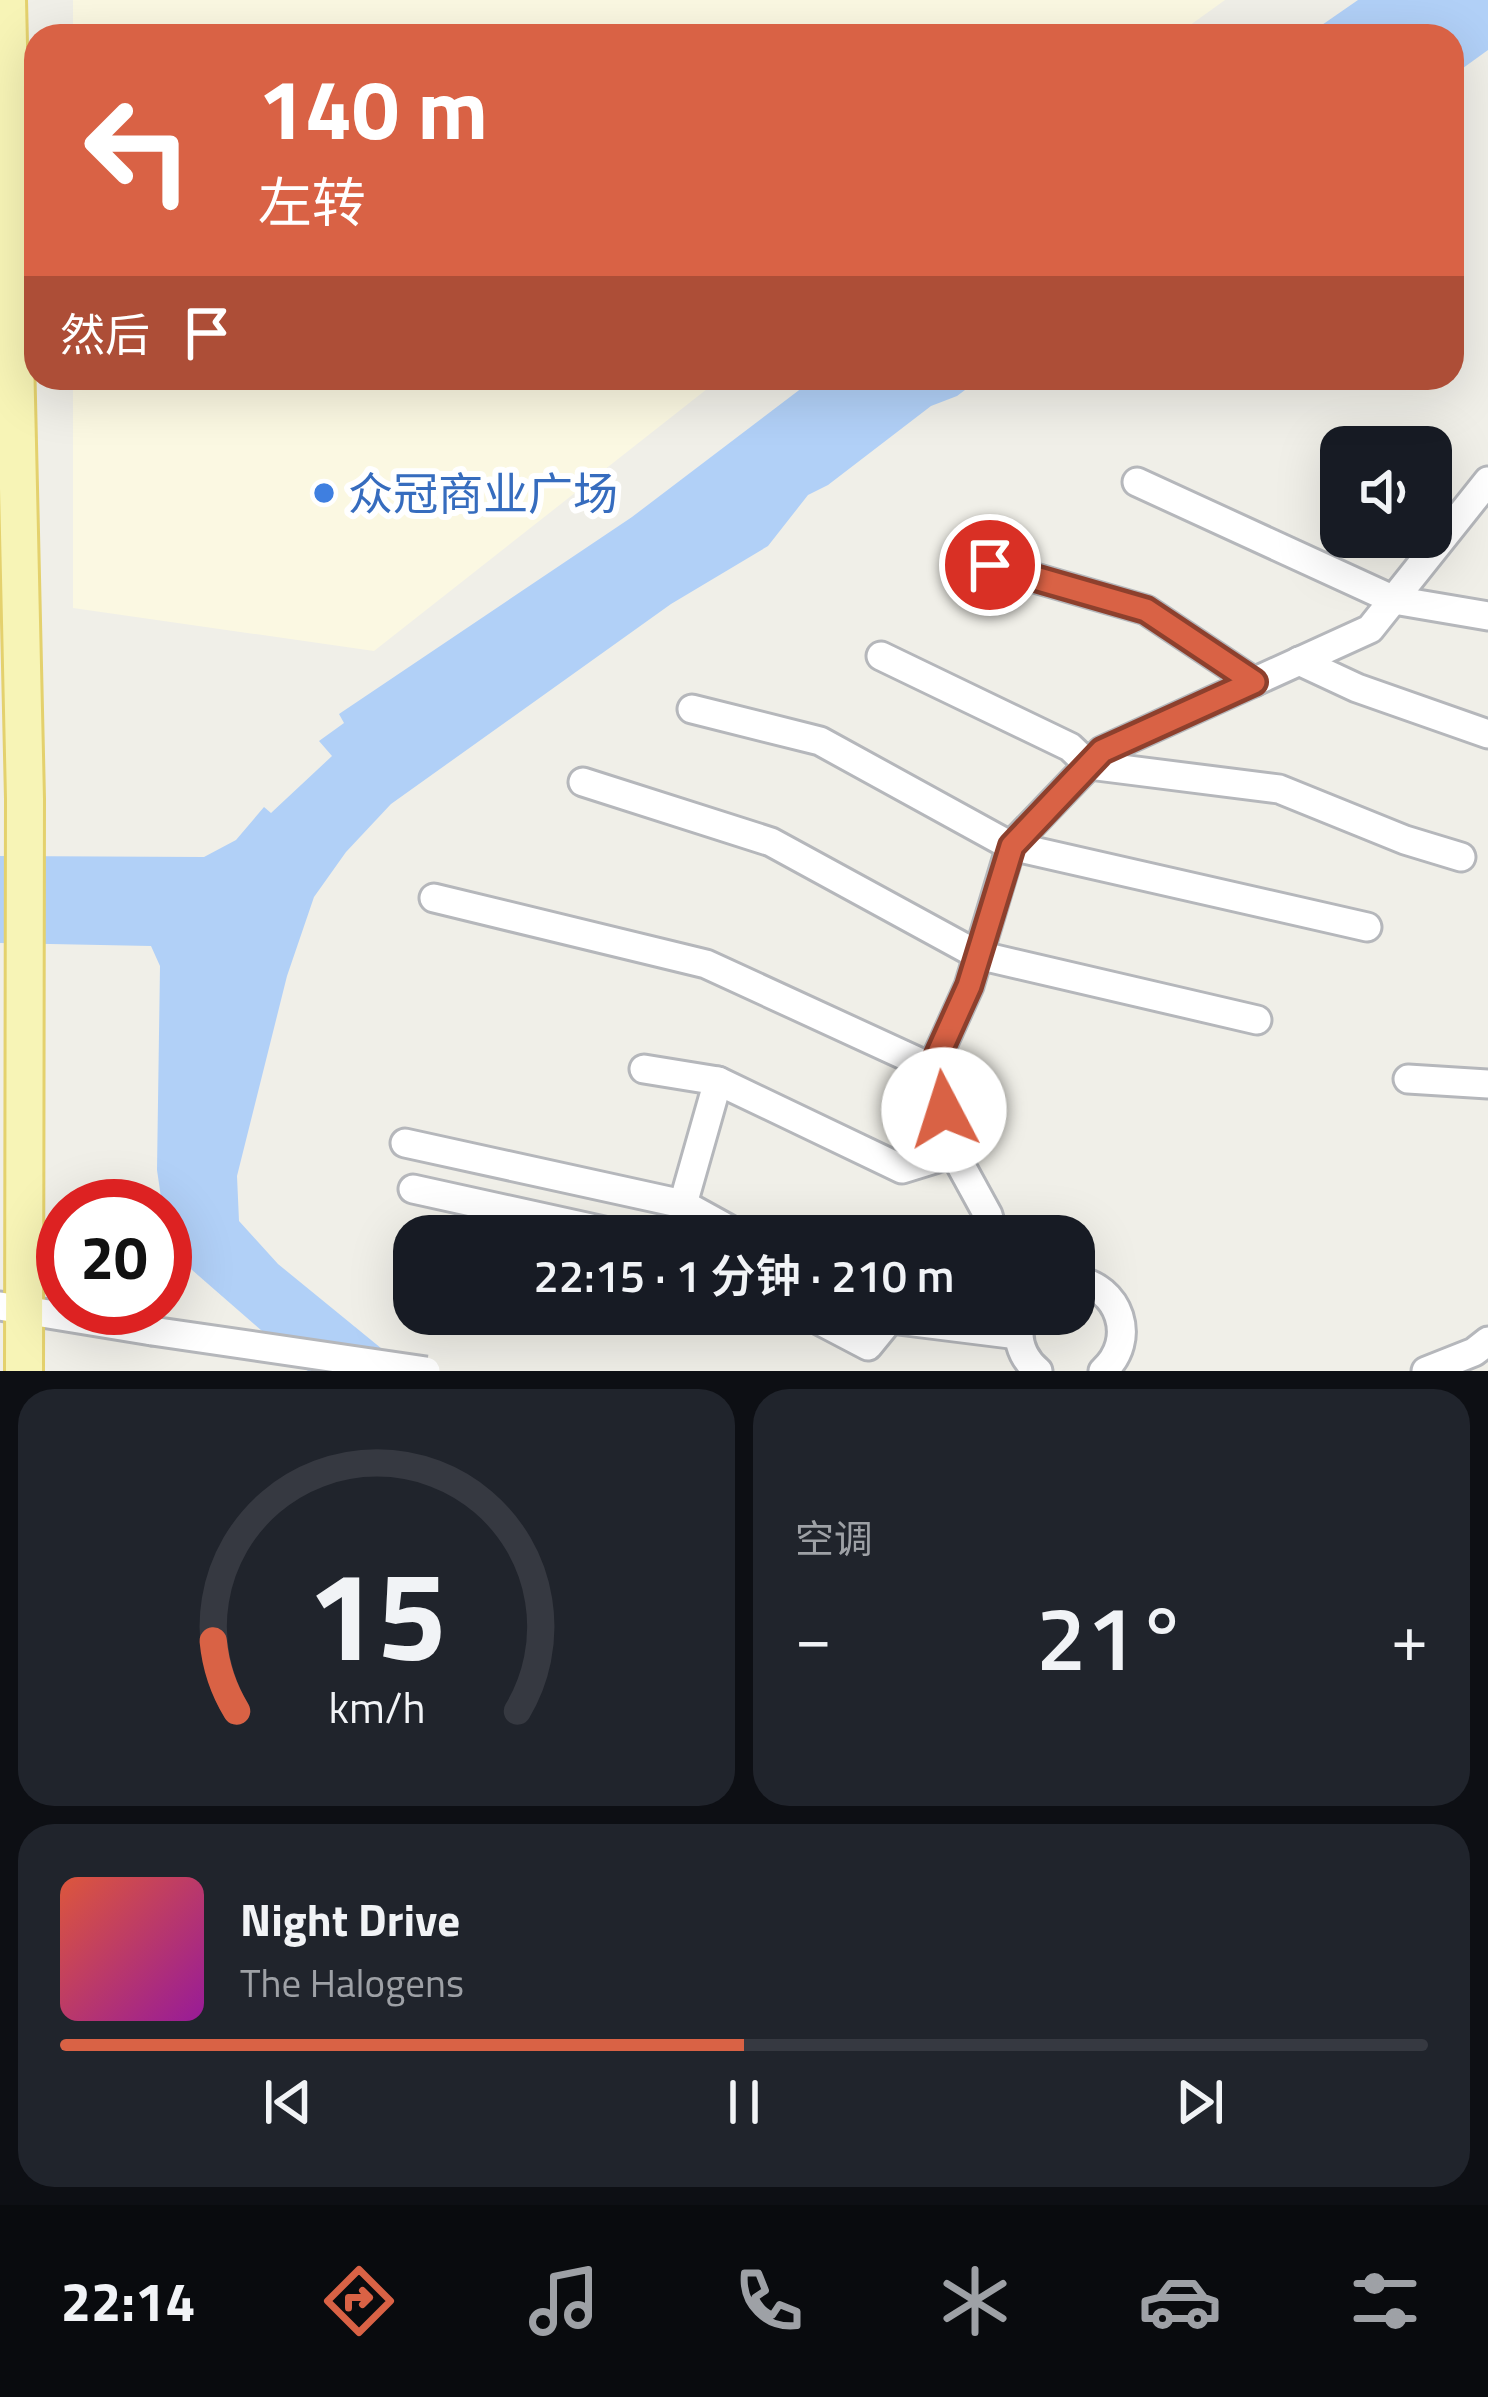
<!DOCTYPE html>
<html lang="zh">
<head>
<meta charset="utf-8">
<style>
  :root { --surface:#171b24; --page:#20242c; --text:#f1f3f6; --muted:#9ea1a6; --line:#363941; --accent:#d96245 }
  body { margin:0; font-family:"Titillium Web","Noto Sans SC",sans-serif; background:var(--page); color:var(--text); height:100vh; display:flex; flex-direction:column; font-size:45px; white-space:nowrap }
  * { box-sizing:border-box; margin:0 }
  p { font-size:39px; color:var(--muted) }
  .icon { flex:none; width:66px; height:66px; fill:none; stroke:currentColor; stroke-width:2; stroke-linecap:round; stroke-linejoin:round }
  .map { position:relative; height:1371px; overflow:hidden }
  .sheet { display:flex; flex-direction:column; gap:18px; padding:18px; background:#0d0f14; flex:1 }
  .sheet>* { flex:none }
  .top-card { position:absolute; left:24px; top:24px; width:1440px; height:366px; border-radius:36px; box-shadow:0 12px 48px #0002; background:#d96245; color:#fff; overflow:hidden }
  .fabs { position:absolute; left:1320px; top:426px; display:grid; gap:24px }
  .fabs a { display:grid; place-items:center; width:132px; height:132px; border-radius:24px; background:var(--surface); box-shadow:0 12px 48px #0002; font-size:60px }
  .speed { position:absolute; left:36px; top:1179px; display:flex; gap:24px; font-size:60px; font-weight:700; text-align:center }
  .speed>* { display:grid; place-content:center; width:156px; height:156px; border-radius:50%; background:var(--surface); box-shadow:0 12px 48px #0002; line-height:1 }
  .speed .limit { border:18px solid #d22; background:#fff; color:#111 }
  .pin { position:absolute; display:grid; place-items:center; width:102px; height:102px; color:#fff; margin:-51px; border:6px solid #fff; border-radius:50%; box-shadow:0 3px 12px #0007 }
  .me { position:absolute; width:132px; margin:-66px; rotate:355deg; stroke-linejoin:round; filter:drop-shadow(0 0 9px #0008) }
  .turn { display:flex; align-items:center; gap:42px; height:252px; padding:0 36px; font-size:54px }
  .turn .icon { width:156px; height:156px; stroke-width:2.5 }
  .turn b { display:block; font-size:84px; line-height:102px }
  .then { display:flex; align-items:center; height:114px; padding:0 36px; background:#0003; gap:24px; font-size:45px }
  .big { font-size:90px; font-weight:600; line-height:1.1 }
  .sheet .widget { flex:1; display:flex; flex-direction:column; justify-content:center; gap:18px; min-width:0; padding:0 42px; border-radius:36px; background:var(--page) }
  .sheet .dial { align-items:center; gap:0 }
  .dial svg { height:312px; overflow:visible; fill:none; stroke:var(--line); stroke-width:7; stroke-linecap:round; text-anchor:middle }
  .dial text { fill:var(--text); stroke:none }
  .song { display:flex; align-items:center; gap:36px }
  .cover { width:144px; height:144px; border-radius:18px; background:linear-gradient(135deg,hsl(10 70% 55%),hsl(300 70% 35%)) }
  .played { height:12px; border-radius:6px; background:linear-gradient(90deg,var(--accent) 50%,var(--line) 50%) }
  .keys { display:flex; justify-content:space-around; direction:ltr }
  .heat { display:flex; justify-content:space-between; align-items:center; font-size:66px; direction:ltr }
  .sheet .tiles { flex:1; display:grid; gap:18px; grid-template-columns:1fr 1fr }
  .widget:last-child { grid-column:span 2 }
  .trip { position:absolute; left:393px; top:1215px; width:702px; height:120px; border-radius:36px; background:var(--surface); box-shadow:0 12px 48px #0002; font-weight:600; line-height:120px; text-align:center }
  .tab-bar { display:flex; height:192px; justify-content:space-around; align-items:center; background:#090b0e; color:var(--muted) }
  .tab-bar .icon { width:84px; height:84px }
  .tab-bar .current { color:var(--accent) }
  .tab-bar b { font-size:54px; color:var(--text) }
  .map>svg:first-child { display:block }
</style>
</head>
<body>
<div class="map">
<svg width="1488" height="1371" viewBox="0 0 1488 1371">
  <rect width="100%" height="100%" fill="#f0efe8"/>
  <g fill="#fbf8e2">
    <path d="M73,0H1225L1175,36H73Z"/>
    <path d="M73,378H721L374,651L73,608Z"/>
  </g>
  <g fill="#b1d0f7">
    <path d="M1358,0H1488V50L1452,76V36H1306Z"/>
    <path d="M815,378H981L957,396L931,406L828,485L808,495L768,546L671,604L391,804L346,852L314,897L287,976L237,1176L239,1221L278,1264L409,1371H308L184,1263L165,1225L157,1170L160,966L151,946L0,943V856L204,857L236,840L264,807L271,813L332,756L319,741L344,723L339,714L632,517Z"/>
  </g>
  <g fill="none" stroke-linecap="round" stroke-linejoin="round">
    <g stroke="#b5b7bb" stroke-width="33">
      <g id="minor">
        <path d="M1137,482L1394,600L1488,616"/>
        <path d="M990,565L1146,610L1254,682"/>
        <path d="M881,656L1070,747L1089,765L1279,789L1405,840L1461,857"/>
        <path d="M1299,661L1357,688L1488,734"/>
        <path d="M692,709L820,741L1011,846L1367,927"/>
        <path d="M583,782L771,842L978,955L1257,1020"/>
        <path d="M434,898L706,964L932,1068"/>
        <path d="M644,1069L718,1081L902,1169L954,1153"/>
        <path d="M1408,1079L1488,1084"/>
        <path d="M718,1081L683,1204L741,1236"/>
        <path d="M405,1143L683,1204L681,1236"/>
        <path d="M413,1189L627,1236"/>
        <path d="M994,1236L988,1215L954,1153L932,1068L969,986L1011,846L1102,751L1370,629L1488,481"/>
        <path d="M1074,1280C1120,1286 1138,1340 1103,1371"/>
        <path d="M0,1306L152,1331"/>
        <path d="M807,1314L868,1346L890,1319"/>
        <path d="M881,1314L890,1319L1018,1335"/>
        <path d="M1022,1314C1015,1336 1020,1356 1038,1371"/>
        <path d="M1426,1371L1474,1352L1488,1341"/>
      </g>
    </g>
    <g stroke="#e4d16d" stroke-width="42">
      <path id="major" d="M7,0L25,799L24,1371"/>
    </g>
    <use href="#minor" stroke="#fff" stroke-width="27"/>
    <use href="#major" stroke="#f7f4b6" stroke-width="36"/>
    <g stroke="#b5b7bb" stroke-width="33" stroke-linecap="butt">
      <path id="minor-bridge" d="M152,1331L426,1371"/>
    </g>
    <use href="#minor-bridge" stroke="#fff" stroke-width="27"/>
  </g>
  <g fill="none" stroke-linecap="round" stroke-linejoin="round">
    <g stroke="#8d402d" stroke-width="30">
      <path id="route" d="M944,1110L932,1068L969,986L1012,846L1102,751L1254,682L1146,610L990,565"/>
    </g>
    <use href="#route" stroke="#d96245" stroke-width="21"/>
  </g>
  <circle fill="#3f7fe0" stroke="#fff" stroke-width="4.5" cx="324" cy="493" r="12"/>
  <g text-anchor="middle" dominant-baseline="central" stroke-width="12" stroke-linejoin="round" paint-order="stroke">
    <g font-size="45" fill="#366cbe" stroke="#fff" text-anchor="start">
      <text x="348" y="493">众冠商业广场</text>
    </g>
  </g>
</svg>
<div class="fabs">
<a><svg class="icon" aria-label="sound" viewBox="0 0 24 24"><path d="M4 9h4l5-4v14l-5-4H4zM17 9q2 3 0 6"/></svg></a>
</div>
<div class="speed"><div class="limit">20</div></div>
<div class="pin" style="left:990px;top:565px;background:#d93025"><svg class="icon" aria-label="arrive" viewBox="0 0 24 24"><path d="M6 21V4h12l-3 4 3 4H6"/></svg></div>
<svg class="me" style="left:944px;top:1110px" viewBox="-20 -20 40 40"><circle r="19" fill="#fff"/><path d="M0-13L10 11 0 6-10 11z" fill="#d96245"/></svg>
<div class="trip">22:15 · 1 分钟 · 210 m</div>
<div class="top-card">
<div class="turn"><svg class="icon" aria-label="left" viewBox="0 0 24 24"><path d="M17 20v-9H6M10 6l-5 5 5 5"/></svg><div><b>140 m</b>左转</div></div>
<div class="then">然后<svg class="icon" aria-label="arrive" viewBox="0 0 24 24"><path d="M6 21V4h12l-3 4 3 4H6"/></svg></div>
</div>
</div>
<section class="sheet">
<div class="tiles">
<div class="widget dial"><svg viewBox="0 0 100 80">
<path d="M14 69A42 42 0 1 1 86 69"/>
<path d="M14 69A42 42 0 0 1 8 51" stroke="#d96245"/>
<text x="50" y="56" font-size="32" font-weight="700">15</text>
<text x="50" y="72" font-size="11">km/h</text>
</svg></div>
<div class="widget"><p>空调</p>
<div class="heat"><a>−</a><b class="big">21°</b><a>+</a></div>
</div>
<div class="widget">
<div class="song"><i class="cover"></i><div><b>Night Drive</b><p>The Halogens</p></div></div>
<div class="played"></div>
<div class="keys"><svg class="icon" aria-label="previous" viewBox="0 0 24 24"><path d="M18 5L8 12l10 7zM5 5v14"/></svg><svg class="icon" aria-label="pause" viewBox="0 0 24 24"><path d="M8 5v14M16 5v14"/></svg><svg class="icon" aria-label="next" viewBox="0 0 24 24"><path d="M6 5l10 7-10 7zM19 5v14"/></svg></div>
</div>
</div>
</section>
<nav class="tab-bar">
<b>22:14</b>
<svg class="icon current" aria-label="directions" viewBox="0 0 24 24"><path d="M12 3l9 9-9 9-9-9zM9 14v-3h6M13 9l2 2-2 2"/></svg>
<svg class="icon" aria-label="music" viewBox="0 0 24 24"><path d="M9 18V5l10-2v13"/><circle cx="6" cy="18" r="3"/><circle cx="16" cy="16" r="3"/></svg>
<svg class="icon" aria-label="phone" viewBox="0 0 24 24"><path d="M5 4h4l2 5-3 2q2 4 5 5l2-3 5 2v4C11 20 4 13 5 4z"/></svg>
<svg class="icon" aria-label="climate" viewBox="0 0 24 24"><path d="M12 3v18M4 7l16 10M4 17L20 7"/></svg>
<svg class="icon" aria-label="car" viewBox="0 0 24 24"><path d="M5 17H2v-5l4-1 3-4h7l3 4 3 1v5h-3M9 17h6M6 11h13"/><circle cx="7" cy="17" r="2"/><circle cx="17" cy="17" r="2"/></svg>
<svg class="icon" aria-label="filters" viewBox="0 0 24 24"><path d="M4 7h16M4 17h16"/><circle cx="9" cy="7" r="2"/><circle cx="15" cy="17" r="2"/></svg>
</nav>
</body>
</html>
